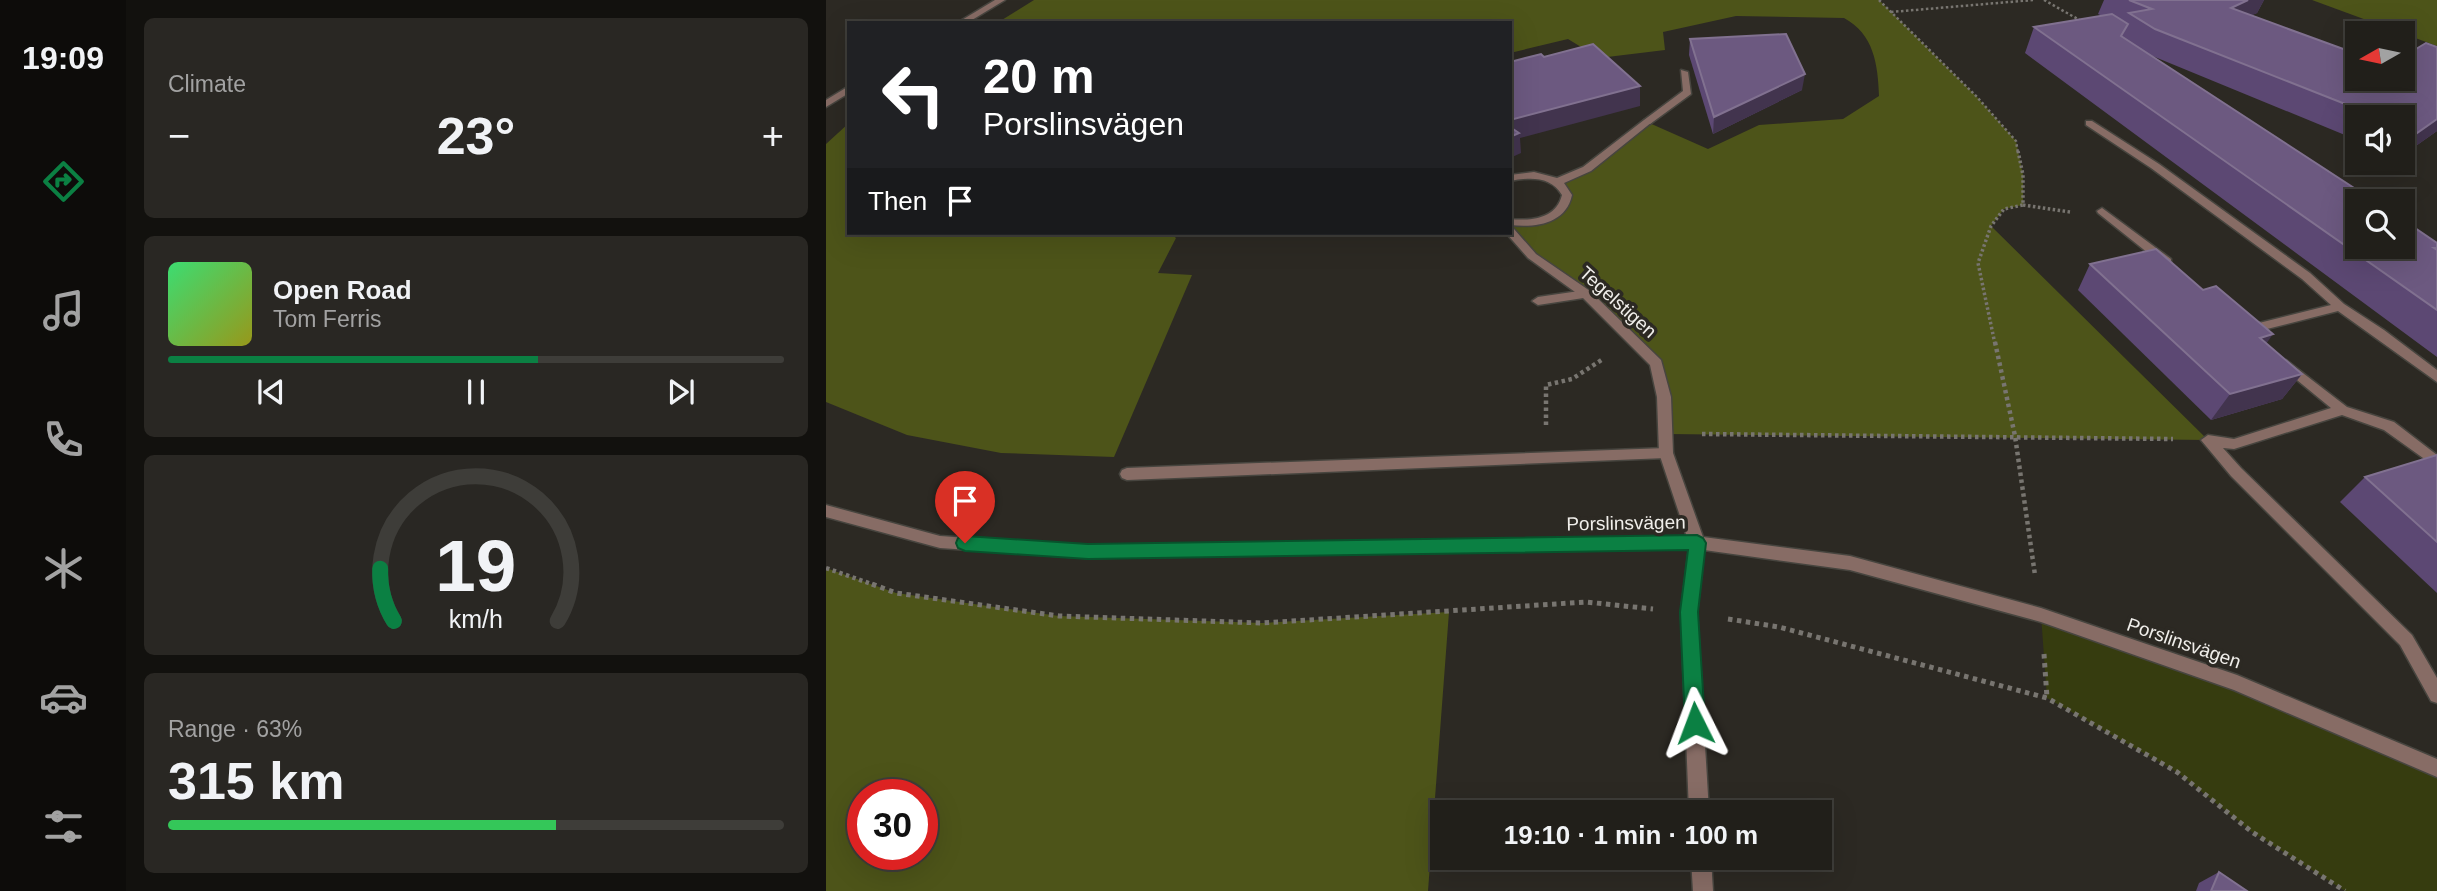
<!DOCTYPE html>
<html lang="en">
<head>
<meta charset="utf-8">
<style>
  :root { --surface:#211f1a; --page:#292723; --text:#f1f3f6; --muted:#a2a2a2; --line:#3e3d39; --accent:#0b8043 }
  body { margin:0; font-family:Arial,sans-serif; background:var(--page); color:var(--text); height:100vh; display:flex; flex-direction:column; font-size:26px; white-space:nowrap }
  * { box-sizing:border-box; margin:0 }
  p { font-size:23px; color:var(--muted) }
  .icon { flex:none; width:38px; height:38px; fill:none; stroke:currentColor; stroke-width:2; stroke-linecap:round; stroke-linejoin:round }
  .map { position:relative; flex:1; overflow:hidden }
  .sheet { display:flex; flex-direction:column; gap:18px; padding:18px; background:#12110e; width:700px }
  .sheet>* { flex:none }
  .banner { position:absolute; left:21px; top:21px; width:665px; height:214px; border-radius:0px; box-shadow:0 7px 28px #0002,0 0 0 2px var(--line); background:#202124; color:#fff; overflow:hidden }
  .needle { width:46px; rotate:261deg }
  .buttons { position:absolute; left:1519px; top:21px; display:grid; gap:14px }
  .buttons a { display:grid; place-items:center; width:70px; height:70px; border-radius:0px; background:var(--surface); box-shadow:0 7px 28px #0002,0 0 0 2px var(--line); font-size:35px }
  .speed { position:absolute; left:21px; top:779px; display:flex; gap:14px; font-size:35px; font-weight:700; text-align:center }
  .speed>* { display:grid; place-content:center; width:91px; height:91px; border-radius:50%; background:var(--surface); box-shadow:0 7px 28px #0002,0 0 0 2px var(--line); line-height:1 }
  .speed .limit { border:10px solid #d22; background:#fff; color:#111 }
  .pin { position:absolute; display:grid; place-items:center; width:60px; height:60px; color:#fff; margin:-72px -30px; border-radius:50% 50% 50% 0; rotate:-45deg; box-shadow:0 0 7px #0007 }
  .pin .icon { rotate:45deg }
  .me { position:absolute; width:77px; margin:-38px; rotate:357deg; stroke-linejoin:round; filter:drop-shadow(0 0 5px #0008) }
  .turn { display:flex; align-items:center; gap:24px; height:147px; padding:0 21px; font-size:32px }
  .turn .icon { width:91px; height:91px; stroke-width:2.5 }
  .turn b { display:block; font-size:49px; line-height:60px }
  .then { display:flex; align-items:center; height:66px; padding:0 21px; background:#0003; gap:14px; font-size:26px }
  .big { font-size:52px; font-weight:700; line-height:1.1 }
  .sheet .card { flex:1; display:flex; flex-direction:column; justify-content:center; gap:10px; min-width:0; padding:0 24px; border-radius:10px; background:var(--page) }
  .sheet .dial { align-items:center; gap:0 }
  .dial svg { height:182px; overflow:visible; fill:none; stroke:var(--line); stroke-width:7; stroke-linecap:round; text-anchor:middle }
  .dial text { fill:var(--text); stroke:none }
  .song { display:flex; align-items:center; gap:21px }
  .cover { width:84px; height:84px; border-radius:10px; background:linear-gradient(135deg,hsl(140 70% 55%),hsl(60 70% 35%)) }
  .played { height:7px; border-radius:4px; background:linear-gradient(90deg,var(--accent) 60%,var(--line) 60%) }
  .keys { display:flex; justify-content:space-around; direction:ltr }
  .heat { display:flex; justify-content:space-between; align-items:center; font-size:38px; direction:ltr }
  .charge { height:10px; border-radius:5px; background:linear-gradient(90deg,#34c759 63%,var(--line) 0) }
  .trip { position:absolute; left:604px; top:800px; width:402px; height:70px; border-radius:0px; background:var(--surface); box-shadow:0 7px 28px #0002,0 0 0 2px var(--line); font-weight:700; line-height:70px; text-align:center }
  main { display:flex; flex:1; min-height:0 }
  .tab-bar { display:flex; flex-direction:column; width:126px; justify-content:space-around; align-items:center; background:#0d0c0a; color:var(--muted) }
  .tab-bar .icon { width:49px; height:49px }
  .tab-bar .active { color:var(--accent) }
  .tab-bar b { font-size:32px; color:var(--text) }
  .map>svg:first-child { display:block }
</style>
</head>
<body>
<main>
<nav class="tab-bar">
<b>19:09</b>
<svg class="icon active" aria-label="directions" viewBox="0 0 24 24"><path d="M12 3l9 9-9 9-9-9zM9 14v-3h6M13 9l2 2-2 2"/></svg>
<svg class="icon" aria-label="music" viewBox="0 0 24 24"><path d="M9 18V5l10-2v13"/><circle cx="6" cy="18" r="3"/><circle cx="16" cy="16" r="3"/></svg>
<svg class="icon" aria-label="phone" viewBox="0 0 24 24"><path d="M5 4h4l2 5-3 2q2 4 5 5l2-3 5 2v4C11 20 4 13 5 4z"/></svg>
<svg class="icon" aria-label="climate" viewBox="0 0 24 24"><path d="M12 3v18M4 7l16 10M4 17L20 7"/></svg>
<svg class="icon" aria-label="car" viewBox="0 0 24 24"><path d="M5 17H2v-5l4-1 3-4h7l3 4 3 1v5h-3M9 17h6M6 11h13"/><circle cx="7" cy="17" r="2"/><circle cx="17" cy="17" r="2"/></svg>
<svg class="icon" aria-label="filters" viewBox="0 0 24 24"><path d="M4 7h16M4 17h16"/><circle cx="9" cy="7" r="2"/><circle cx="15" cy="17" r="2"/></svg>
</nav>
<section class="sheet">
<div class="card"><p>Climate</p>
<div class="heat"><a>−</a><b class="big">23°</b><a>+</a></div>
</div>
<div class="card">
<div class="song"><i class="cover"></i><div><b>Open Road</b><p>Tom Ferris</p></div></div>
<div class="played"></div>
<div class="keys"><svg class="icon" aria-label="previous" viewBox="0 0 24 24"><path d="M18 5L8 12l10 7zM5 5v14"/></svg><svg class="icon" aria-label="pause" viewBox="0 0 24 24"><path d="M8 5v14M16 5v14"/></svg><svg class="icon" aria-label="next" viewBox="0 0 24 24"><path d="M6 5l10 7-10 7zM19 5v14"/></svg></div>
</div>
<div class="card dial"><svg viewBox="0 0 100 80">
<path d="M14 69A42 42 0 1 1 86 69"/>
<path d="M14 69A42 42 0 0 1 8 46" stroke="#0b8043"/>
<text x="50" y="56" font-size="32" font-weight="700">19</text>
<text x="50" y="72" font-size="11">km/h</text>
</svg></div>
<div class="card"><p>Range · 63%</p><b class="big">315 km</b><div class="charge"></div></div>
</section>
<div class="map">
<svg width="1611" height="891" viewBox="0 0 1611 891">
  <rect width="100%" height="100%" fill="#2c2923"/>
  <path fill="#363c0f" d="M1215,615L1611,768V891H1519L1426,832L1351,772L1221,698Z"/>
  <g fill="#4d5419" fill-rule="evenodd">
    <path d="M208,0H1053L1151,97L1190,141L1197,175V205L1178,209L1165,226L1382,440L841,434L830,363L760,294L706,256L684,231V222L717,220L741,201L731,182L761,169L821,122L882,149L933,125L1017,119L1053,96C1052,65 1048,34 1018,18L910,16L837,32L839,50L773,58L742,39L684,53V23H171Z"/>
    <path d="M1486,0H1611V46Z"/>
    <path d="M23,123V233H344L350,238L332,273L366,275L288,457L175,453L81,435L0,402V144Z"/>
    <path d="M0,568L70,593L233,616L436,623L623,612L602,891H0ZM37,794H96V854H37Z"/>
  </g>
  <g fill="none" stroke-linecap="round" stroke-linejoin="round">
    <g stroke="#47453f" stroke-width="3">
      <g id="service">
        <path d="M855,70L862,72L865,94L824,124H818V120L857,91Z"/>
        <path d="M1260,121H1266L1333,164L1484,273L1518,304L1558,330L1611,370V382L1512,311L1421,334L1417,333L1415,330L1417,327L1505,305L1476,279L1325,168L1260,125Z"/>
        <path d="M1276,208L1345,259V265H1337L1272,213L1271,211Z"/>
        <path d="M760,290L764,291V297L712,305L706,301L712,297Z"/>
        <path d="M1460,360L1521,407L1568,422L1611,455V468L1558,430L1516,415L1408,449L1397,448L1415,468L1586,635L1611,678V703L1605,701L1574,645L1405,476L1375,440L1382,435L1408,439L1505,408L1455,367L1454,364Z"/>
        <path d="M840,448L845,449L847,453L845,457L840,458L301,480L296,478L294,474L296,470L301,468Z"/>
      </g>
    </g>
    <g stroke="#47453f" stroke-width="3">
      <g id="minor">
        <path d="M169,0H179L141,23H131Z"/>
        <path d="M23,86V93L0,107V100Z"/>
        <path d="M818,120L826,122L765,171L738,183L746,195C740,224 709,228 684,225V219C705,221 730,219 736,195C725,176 704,177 684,181V175L708,172L731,178L757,167Z"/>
        <path d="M684,228L688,229L710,254L764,291L835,360L845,397L847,453L877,537L1024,556L1215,608L1411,675L1611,759V777L1408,690L1215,622L1024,570L878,550L871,612L883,812H863L855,612L863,549L262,558L114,548L0,517V505L114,536L262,546L861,537L833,453L831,397L824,365L756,297L702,258L680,233H684Z"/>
        <path d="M865,858H885L887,891H867Z"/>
      </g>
    </g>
    <g stroke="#787570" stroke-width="2.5" stroke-dasharray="2.5 2.5" stroke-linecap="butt">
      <path d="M1053,0L1151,97L1190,141L1192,153"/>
      <path d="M1218,0L1257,22"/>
      <path d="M1065,12L1207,0"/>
    </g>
    <g stroke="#787570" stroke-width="3.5" stroke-dasharray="2.5 2.5" stroke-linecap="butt">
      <path d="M1197,205L1244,212"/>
      <path d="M1169,344L1152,263L1165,226L1178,209L1197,205V175L1192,151"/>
    </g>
    <g stroke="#787570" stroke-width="4.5" stroke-dasharray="3.5 3.5" stroke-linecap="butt">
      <path d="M1169,342L1189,436L1209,575"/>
      <path d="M720,425V385L746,379L777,359"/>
      <path d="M876,434L1347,439"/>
      <path d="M0,568L51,586"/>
    </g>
    <g stroke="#787570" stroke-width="5" stroke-dasharray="4.5 4.5" stroke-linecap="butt">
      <path d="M46,584L70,593L233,616L436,623L760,602L827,609"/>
      <path d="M902,619L953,627L1221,698L1351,772L1426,832L1519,891"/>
      <path d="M1218,654L1221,698"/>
    </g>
    <use href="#service" fill="#876c65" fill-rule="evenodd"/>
    <use href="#minor" fill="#876c65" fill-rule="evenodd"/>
  </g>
  <g fill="#5c4873">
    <path d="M1278,0H1438L1431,13L1426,15L1611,131L1577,155V117H1531V140L1324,55L1611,243V357L1199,53L1208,27L1276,16L1272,14Z"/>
    <path d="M864,39L976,90L887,134L863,55Z"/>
    <path d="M1264,264L1441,344L1476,374L1456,399L1385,420L1252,290Z"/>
    <path d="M1611,455V593L1514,502L1539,477Z"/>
    <path d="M1393,872L1421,891H1370L1373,883Z"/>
  </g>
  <g fill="#42344e">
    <path d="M1422,0H1438L1431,13L1394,30L1405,8Z"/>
    <path d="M979,74L976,90L887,134L888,117Z"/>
    <path d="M814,86V106L694,138L695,153L684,158V120Z"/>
    <path d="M1611,119V131L1577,155V153L1591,133Z"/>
    <path d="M1447,334L1429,360L1434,338Z"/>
    <path d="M1476,374L1456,399L1385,420L1404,394Z"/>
  </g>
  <g fill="#6c5980" stroke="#817190" stroke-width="2">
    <path d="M1303,0H1422L1405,8L1531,54V79H1577V54L1580,55L1600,43L1611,47V119L1591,133L1577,127V117H1552L1329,29L1303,13L1326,9Z"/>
    <path d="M1286,14L1302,24L1295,36L1548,201H1531V247H1577V220L1611,243V248H1608L1611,250V310L1208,27Z"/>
    <path d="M960,34L979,74L888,117L864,39Z"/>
    <path d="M767,44L814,86L684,120V62L715,54L718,57Z"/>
    <path d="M684,127L693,133L684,137Z"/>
    <path d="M1330,249L1377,290L1390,286L1447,334L1434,338L1476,374L1404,394L1264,264Z"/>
    <path d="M1611,455V542L1539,477Z"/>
    <path d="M1393,872L1421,891H1385Z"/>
  </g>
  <path fill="#0b8043" stroke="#07532c" stroke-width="2" d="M871,535L877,538L880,543L872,612L879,723L876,730L869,733L862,730L859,723L854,612L862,550L262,559L139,551L132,548L130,543L132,538L139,536L262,544Z"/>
  <g text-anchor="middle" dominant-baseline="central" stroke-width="7" stroke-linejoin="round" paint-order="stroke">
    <g font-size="19" fill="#f0eeea" stroke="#2c2923">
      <text transform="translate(792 302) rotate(42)">Tegelstigen</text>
      <text transform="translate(800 523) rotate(-1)">Porslinsvägen</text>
      <text transform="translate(1358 643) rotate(19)">Porslinsvägen</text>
    </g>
  </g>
</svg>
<div class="buttons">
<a><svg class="needle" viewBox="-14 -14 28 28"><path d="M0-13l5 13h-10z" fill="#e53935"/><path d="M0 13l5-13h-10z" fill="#a2a2a2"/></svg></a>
<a><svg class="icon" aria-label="sound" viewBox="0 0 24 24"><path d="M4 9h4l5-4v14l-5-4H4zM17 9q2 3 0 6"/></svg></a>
<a><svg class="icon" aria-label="search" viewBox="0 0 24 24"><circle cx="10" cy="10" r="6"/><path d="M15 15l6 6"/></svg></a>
</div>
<div class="speed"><div class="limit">30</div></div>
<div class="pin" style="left:139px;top:543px;background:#d93025"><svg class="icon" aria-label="arrive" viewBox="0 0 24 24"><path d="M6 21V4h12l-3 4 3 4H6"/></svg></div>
<svg class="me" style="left:869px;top:723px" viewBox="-20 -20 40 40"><path d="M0-17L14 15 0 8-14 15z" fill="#0b8043" stroke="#fff" stroke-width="4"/></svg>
<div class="trip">19:10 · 1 min · 100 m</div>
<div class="banner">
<div class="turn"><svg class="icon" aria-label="left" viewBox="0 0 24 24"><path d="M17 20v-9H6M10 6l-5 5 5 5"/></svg><div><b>20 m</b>Porslinsvägen</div></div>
<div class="then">Then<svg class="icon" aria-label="arrive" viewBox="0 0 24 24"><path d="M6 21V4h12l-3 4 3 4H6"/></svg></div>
</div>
</div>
</main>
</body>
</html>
